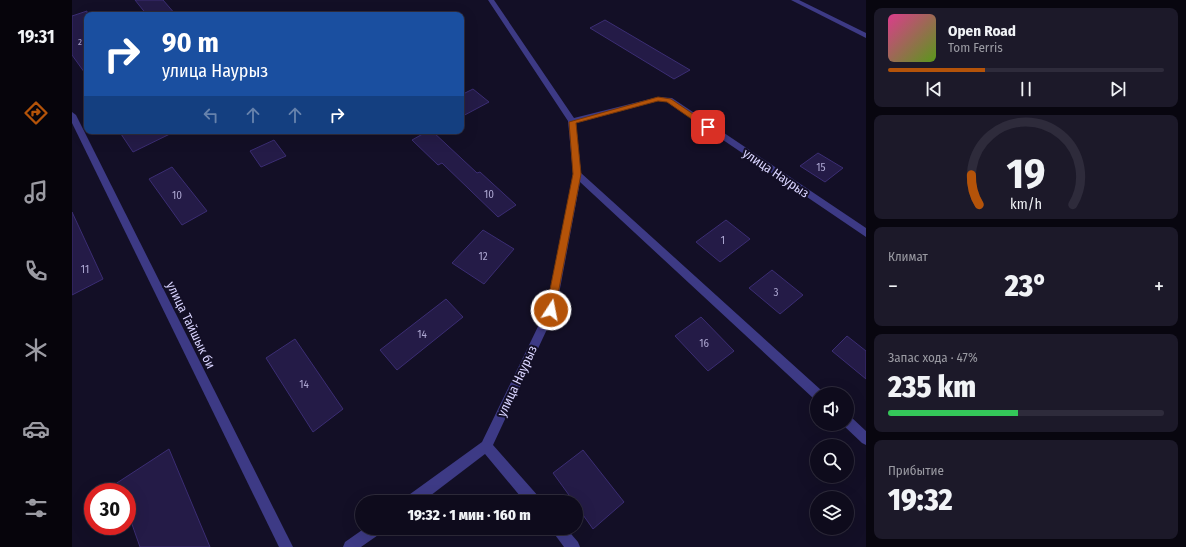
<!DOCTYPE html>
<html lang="ru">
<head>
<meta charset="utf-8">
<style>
  :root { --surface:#0e0b1c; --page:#1c1929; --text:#f1f3f6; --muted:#9b9ba3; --line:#2e2b3b; --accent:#b45309 }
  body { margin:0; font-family:"Fira Sans Condensed",sans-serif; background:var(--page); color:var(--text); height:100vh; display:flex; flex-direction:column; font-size:15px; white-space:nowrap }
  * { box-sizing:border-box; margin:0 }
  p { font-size:13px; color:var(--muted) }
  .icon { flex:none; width:22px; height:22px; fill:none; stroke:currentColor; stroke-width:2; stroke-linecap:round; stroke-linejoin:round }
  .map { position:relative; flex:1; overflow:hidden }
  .drawer { display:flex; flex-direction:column; gap:8px; padding:8px; background:#08060f; width:320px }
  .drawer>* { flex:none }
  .top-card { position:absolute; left:12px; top:12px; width:380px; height:122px; border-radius:8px; box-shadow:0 4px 16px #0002,0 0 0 1px var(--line); background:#1a4fa0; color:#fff; overflow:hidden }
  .controls { position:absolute; left:738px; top:387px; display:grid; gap:8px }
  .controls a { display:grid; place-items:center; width:44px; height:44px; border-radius:50%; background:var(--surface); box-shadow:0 4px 16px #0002,0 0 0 1px var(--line); font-size:20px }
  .speed { position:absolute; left:12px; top:483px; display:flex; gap:8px; font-size:20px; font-weight:700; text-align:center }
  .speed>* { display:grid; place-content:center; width:52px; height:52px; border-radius:50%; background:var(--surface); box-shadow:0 4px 16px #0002,0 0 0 1px var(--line); line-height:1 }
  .speed .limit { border:6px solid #d22; background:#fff; color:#111 }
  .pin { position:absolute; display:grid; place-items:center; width:34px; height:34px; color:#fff; margin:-17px; border-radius:8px; box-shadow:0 2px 6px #0006 }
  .me { position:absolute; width:44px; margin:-22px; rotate:11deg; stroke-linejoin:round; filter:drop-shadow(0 0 3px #0008) }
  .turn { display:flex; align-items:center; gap:14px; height:84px; padding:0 12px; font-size:18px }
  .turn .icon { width:52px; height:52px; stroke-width:2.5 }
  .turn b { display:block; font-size:28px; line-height:34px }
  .lanes { display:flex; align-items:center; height:38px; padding:0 12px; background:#0003; justify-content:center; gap:20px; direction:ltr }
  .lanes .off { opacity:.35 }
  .big { font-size:30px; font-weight:800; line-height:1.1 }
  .drawer .widget { flex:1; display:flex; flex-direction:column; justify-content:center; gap:6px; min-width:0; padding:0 14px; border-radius:8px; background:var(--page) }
  .drawer .dial { align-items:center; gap:0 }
  .dial svg { height:104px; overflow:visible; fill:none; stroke:var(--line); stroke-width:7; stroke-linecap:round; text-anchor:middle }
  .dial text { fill:var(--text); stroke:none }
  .song { display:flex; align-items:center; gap:12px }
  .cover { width:48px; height:48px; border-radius:6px; background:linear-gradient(135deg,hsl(330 70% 55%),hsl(90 70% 35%)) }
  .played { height:4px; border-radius:2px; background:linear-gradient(90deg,var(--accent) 35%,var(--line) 35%) }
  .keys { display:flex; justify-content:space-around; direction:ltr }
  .heat { display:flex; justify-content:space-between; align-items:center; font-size:22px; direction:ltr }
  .charge { height:6px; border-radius:3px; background:linear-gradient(90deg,#34c759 47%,var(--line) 0) }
  .trip { position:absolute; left:283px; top:495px; width:228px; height:40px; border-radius:20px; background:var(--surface); box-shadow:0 4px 16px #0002,0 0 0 1px var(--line); font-weight:800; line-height:40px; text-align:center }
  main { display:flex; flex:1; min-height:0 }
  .tab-bar { display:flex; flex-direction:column; width:72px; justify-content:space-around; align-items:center; background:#06040b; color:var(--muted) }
  .tab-bar .icon { width:28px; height:28px }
  .tab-bar .active { color:var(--accent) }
  .tab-bar b { font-size:18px; color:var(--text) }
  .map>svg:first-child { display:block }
</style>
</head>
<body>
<main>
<nav class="tab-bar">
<b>19:31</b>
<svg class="icon active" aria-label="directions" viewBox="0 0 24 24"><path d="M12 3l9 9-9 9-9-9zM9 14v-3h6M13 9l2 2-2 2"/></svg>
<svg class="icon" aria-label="music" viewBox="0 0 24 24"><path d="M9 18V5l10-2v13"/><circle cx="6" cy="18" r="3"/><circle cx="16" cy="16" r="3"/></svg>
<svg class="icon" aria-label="phone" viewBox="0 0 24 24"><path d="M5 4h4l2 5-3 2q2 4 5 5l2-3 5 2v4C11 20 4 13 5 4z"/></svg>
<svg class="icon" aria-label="climate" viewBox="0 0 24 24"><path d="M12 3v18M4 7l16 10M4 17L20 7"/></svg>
<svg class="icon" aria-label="car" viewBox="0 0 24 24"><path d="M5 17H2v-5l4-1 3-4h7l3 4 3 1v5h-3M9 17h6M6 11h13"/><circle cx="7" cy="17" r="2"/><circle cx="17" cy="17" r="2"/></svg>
<svg class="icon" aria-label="filters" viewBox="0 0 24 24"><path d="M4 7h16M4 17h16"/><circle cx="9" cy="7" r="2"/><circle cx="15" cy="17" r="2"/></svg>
</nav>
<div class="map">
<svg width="794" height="547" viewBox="0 0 794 547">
  <rect width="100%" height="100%" fill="#130f26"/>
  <g fill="#241b47" stroke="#3b2d73">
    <path d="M63,0H91L104,15H75Z"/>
    <path d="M15,11V76L0,55V16Z"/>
    <path d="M533,20L618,70L602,79L518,28Z"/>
    <path d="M401,89L417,102L389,117V95Z"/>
    <path d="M47,131H104L61,152Z"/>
    <path d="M356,131H360L405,173L408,172L444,205L426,217L370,163L366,165L340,140Z"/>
    <path d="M202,140L214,156L189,167L178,151Z"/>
    <path d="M746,153L771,168L753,182L728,166Z"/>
    <path d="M100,167L135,211L110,225L77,179Z"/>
    <path d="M0,212L31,279L0,295Z"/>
    <path d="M654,220L678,239L648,262L624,242Z"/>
    <path d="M411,230L442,249L412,284L380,263Z"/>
    <path d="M700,270L731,295L708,314L677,288Z"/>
    <path d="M374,299L391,317L325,370L308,350Z"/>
    <path d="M629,317L662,351L636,371L603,336Z"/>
    <path d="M775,336L794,351V379L760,351Z"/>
    <path d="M223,339L271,409L241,432L194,358Z"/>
    <path d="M97,449L138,547H68L55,510V492H31Z"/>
    <path d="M511,450L552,502L521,529L504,505V502H502L481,473Z"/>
  </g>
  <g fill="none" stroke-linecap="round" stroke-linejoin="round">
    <g fill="#3d3a85" fill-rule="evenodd">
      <path d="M416,0H422L502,118L586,97L600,98L794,228V237L595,102L586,101L504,123L509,173L749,390L751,394H745V400L741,398L508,182L484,310L421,445L467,497L469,502H453L413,454L350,502H332L334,497L410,442L474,310L501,174L496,121Z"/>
      <path d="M719,0H727L794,33V38Z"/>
      <path d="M0,112L4,115L221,547H207L0,123Z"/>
      <path d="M775,415L779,417L794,431V445L790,443L771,425L770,424H775Z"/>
      <path d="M293,528H311L309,533L289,547H271L273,542Z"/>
      <path d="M478,528H494L506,542L508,547H492Z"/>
    </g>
  </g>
  <path fill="#b45309" stroke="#753606" d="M586,97L599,99L640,127L639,129H634L595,102L586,101L504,123L509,174L483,310L479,314L475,313L474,310L501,174L497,122Z"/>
  <g text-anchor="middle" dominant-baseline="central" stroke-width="4" stroke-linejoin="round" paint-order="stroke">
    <g font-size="9" fill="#aca6d1">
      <text x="8" y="42">2</text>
    </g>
    <g font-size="11" fill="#aca6d1">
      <text x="749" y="167">15</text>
      <text x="417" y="194">10</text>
      <text x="105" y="195">10</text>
      <text x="651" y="240">1</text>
      <text x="411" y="256">12</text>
      <text x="13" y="269">11</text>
      <text x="704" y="292">3</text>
      <text x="350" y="334">14</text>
      <text x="632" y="343">16</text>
      <text x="232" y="384">14</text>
    </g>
    <g font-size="13" fill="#d9d4ff" stroke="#130f26">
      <text transform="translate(704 173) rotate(34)">улица Наурыз</text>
      <text transform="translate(119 325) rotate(64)">улица Тайшык би</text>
      <text transform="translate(445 381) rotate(-65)">улица Наурыз</text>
    </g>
  </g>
</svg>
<div class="controls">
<a><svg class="icon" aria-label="sound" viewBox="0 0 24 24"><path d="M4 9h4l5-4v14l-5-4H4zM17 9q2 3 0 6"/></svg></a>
<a><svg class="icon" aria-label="search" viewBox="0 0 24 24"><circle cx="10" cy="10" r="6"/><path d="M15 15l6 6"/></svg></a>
<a><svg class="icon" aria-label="layers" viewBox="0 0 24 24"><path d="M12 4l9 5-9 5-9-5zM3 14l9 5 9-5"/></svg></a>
</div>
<div class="speed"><div class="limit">30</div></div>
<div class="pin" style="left:636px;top:127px;background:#d93025"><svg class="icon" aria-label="arrive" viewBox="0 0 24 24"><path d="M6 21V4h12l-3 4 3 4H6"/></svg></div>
<svg class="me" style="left:479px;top:310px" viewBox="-20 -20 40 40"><circle r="17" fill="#b45309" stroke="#fff" stroke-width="3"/><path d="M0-11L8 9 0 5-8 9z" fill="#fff"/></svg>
<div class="trip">19:32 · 1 мин · 160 m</div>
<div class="top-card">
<div class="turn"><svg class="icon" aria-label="right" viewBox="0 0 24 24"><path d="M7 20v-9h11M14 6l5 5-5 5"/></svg><div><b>90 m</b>улица Наурыз</div></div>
<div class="lanes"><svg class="icon off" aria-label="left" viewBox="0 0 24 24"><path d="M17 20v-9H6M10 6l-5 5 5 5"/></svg><svg class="icon off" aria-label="ahead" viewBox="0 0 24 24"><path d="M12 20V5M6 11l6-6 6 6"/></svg><svg class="icon off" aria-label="ahead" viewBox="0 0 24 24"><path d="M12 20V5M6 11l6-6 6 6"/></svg><svg class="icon" aria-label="right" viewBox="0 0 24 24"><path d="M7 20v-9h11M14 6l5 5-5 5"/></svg></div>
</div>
</div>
<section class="drawer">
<div class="widget">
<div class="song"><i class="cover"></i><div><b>Open Road</b><p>Tom Ferris</p></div></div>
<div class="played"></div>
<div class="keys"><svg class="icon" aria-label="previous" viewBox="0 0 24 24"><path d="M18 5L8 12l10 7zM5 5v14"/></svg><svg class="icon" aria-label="pause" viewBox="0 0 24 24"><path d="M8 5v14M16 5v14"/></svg><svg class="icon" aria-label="next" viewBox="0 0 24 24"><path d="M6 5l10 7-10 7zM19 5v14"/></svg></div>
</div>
<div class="widget dial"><svg viewBox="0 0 100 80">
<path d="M14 69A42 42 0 1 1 86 69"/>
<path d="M14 69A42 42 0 0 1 8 46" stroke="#b45309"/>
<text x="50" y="56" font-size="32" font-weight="700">19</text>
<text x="50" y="72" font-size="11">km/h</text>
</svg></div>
<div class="widget"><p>Климат</p>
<div class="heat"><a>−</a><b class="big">23°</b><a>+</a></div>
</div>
<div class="widget"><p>Запас хода · 47%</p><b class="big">235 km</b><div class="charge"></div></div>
<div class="widget"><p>Прибытие</p><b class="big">19:32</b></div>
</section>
</main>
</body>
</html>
